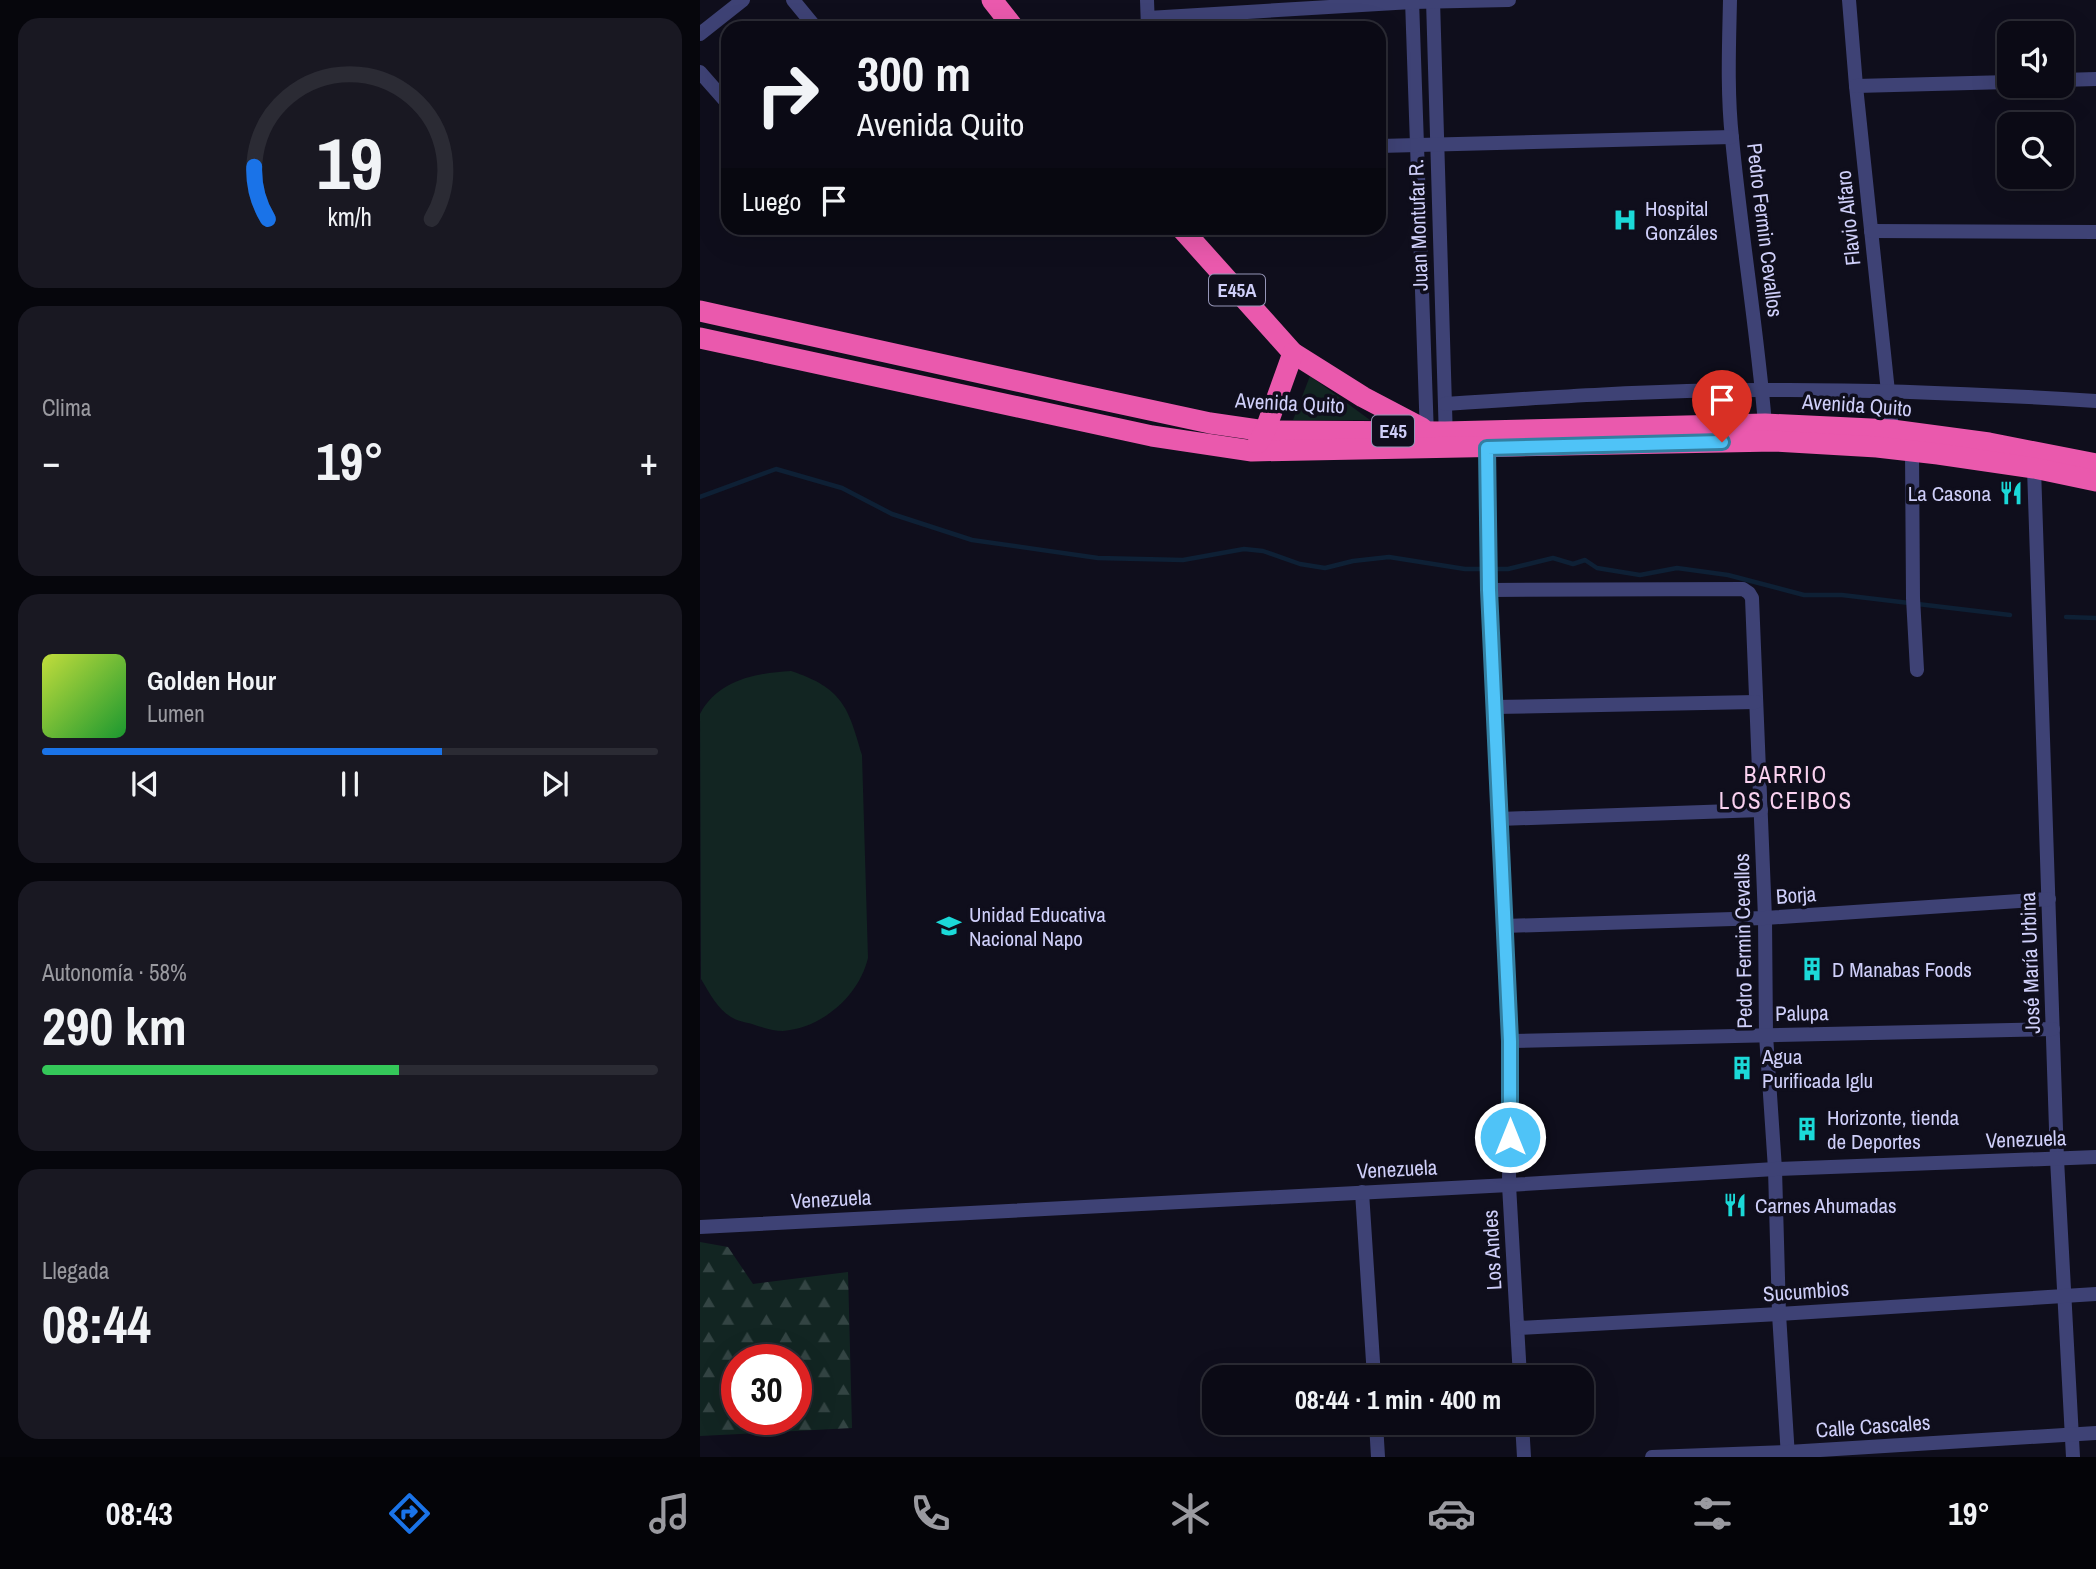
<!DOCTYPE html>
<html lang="es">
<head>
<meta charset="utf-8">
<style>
  :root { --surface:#0b0a15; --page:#191822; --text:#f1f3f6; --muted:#9a9aa0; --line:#2b2b34; --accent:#1a73e8 }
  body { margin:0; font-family:"Archivo Narrow",sans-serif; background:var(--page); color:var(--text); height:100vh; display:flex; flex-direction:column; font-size:26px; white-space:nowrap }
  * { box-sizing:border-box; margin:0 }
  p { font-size:23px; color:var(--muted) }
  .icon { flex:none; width:38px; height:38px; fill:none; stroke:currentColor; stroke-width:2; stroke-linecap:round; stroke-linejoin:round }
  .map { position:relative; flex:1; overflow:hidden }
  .panel { display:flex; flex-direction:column; gap:18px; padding:18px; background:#06060c; width:700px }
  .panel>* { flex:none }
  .top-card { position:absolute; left:21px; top:21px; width:665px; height:214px; border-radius:21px; box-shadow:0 7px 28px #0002,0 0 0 2px var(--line); background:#0b0a15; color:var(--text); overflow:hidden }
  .buttons { position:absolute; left:1297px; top:21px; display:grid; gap:14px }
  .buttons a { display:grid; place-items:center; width:77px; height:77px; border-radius:14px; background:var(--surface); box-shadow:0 7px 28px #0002,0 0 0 2px var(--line); font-size:35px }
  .speed { position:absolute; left:21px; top:1344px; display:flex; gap:14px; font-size:35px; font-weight:700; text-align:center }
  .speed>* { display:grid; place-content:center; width:91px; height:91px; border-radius:50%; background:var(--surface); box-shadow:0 7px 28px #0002,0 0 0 2px var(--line); line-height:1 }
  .speed .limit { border:10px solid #d22; background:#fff; color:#111 }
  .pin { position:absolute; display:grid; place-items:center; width:60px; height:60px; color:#fff; margin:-72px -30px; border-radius:50% 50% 50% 0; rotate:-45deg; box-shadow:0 0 7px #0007 }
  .pin .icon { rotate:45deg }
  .me { position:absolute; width:77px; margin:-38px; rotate:0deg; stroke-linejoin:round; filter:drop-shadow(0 0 5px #0008) }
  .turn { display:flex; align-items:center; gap:24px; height:147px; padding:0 21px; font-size:32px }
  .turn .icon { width:91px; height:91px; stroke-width:2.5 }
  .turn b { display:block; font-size:49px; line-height:60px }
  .then { display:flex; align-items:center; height:66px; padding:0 21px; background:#0003; gap:14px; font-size:26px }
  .big { font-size:52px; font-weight:700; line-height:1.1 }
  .panel .widget { flex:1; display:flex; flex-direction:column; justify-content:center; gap:10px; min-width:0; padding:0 24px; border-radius:21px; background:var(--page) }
  .panel .dial { align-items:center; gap:0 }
  .dial svg { height:182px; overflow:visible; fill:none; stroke:var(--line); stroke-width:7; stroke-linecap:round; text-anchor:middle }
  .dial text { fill:var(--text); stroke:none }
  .song { display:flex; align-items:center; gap:21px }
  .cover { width:84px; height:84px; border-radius:10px; background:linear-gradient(135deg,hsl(70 70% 55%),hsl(130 70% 35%)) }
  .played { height:7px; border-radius:4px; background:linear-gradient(90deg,var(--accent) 65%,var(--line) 65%) }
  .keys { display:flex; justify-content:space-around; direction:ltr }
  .heat { display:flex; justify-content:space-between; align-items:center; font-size:38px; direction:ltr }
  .charge { height:10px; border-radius:5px; background:linear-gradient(90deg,#34c759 58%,var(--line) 0) }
  .trip { position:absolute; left:502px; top:1365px; width:392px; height:70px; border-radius:21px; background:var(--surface); box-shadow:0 7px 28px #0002,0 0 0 2px var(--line); font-weight:700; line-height:70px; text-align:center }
  .tabs { display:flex; height:112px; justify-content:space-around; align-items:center; background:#040408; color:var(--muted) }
  .tabs .icon { width:49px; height:49px }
  .tabs .active { color:var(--accent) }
  .tabs b { font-size:32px; color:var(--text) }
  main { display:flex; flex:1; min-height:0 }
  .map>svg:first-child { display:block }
</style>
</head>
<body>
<main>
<section class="panel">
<div class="widget dial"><svg viewBox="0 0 100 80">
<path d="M14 69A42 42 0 1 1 86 69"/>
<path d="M14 69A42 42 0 0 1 8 46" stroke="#1a73e8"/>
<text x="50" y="56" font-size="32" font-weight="700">19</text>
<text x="50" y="72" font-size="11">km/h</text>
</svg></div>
<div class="widget"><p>Clima</p>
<div class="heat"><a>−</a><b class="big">19°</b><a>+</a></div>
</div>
<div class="widget">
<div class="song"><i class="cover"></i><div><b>Golden Hour</b><p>Lumen</p></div></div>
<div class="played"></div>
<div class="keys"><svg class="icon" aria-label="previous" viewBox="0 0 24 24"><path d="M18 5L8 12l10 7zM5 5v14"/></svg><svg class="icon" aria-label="pause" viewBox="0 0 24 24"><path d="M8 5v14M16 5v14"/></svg><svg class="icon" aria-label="next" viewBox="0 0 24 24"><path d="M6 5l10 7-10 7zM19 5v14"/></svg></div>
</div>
<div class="widget"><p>Autonomía · 58%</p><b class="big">290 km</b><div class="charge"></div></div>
<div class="widget"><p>Llegada</p><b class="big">08:44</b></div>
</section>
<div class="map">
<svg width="1396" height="1457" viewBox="0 0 1396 1457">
  <defs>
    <pattern id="forest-firs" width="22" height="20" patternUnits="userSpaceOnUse" patternTransform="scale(1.75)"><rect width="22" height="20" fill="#122522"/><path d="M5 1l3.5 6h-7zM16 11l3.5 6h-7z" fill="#334443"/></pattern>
  </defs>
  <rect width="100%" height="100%" fill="#0f0e1c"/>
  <g fill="#122522">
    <path d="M610,376L670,420H593Z"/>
    <path d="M91,671C142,688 148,706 162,755L168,958C159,996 122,1028 83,1031C73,1031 61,1027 52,1024C45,1022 37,1021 31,1017C17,1008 10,994 1,979L0,714C18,680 56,673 91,671Z"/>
  </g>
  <path fill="url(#forest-firs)" fill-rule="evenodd" d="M0,1242L28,1247L53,1284L148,1272L152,1428L0,1436ZM37,1360H96V1419H37Z"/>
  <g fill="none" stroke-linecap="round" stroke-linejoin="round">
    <g stroke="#0e2035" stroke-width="4.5">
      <path d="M0,497L76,469L142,488L192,514L272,540L398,558L483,560L544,549L563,551L600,564L625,568L653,561L689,557L765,569H808L853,558L873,564L885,560L897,568L940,575L977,568L1028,575L1104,595H1142L1310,615"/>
      <path d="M1366,617L1396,618"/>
    </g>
    <g stroke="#3e4275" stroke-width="14">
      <path d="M93,0L116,28"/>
      <path d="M447,0L448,28"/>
      <path d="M712,0L727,436"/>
      <path d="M733,0L746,440"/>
      <path d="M1030,0C1029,46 1027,92 1032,138C1041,234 1057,328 1065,424"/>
      <path d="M1149,0L1156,86L1192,430"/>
      <path d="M448,18L712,2L809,0"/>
      <path d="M0,34L43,0"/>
      <path d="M0,72L28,104"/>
      <path d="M1362,80L1396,79"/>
      <path d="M1156,86L1309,82"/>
      <path d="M679,146L1032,137"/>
      <path d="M1171,231L1396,232"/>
      <path d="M745,404C850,397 956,390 1062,390C1174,389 1285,394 1396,401"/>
      <path d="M787,448L789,590L810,1041L809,1185L820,1377"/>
      <path d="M1212,451L1213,598L1217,670"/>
      <path d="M1334,468L1357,1159L1373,1457"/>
      <path d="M789,590L1043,589L1049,593L1052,598L1065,918L1066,1035L1075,1169L1079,1314L1088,1457"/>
      <path d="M794,707L1056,702"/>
      <path d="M799,819L1061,810"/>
      <path d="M804,926L1065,918L1349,899"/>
      <path d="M810,1041L1353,1029"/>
      <path d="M662,1192L674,1377"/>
      <path d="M0,1227L809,1185L1075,1169L1396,1157"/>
      <path d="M818,1328L1079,1314L1396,1294"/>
      <path d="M676,1423L678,1457"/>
      <path d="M822,1423L824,1457"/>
      <path d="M952,1457L1088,1452L1396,1433"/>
    </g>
    <g stroke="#ea59ad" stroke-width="21">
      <path d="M292,0L314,28"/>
      <path d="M481,228L593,353L663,397L722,428"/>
      <path d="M0,311L371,393L510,423L565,431L745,432L1065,424L1192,430L1289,443L1396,464"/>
      <path d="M0,338L452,436L552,451L1075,441L1177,447L1238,454L1334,468L1396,481"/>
      <path d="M558,443L565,431L593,353"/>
    </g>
  </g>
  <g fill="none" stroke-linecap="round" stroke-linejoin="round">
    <g stroke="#337fa1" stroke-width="18">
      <path id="route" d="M810,1137V1041L789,590L787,448L1022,442"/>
    </g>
    <use href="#route" stroke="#4fc3f7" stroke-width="12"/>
  </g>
  <defs>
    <g id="hospital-bare" transform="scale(1.89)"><path d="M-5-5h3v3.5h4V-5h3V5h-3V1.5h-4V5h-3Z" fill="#1bd9d8" stroke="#0f0e1c" stroke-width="2.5" paint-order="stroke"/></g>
    <g id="restaurant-bare" transform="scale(1.89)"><path d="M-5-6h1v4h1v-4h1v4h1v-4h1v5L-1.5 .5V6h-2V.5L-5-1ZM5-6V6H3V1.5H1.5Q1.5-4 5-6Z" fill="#1bd9d8" stroke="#0f0e1c" stroke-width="2.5" paint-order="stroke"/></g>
    <g id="school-bare" transform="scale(1.89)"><path d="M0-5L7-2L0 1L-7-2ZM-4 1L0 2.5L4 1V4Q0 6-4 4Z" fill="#1bd9d8" stroke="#0f0e1c" stroke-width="2.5" paint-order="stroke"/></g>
    <g id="building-bare" transform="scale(1.89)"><path d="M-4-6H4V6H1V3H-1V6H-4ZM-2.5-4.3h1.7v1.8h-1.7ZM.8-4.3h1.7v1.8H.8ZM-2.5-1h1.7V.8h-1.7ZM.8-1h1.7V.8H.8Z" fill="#1bd9d8" stroke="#0f0e1c" stroke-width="2.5" paint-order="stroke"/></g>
  </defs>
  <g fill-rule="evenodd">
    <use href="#hospital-bare" x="925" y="220"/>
    <use href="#restaurant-bare" x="1311" y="493"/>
    <use href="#school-bare" x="249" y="926"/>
    <use href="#building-bare" x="1112" y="969"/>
    <use href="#building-bare" x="1042" y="1068"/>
    <use href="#building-bare" x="1107" y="1129"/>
    <use href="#restaurant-bare" x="1035" y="1205"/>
  </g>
  <g text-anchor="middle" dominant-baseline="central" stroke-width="7" stroke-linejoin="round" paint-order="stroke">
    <g fill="#0f0e1c" stroke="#9595b7" stroke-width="2">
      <rect x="509" y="274.5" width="56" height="31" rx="5"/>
      <rect x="672" y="415.5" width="42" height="31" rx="5"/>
    </g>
    <g font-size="19" font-weight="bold" fill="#cfcff9">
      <text x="537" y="290">E45A</text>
      <text x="693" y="431">E45</text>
    </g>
    <g font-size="21" fill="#cfcff9" stroke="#0f0e1c" text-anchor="start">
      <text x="945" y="208">Hospital<tspan x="945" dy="24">Gonzáles</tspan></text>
      <text x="1291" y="493" text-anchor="end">La Casona</text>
      <text x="269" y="914">Unidad Educativa<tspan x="269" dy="24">Nacional Napo</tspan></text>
      <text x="1132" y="969">D Manabas Foods</text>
      <text x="1062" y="1056">Agua<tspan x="1062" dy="24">Purificada Iglu</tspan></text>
      <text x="1127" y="1117">Horizonte, tienda<tspan x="1127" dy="24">de Deportes</tspan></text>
      <text x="1055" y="1205">Carnes Ahumadas</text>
    </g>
    <g font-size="21" fill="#cfcff9" stroke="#0f0e1c">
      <text transform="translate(1148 218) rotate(-96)">Flavio Alfaro</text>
      <text transform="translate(718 225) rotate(-92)">Juan Montufar R.</text>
      <text transform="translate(1065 230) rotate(83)">Pedro Fermin Cevallos</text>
      <text transform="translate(590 403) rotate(3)">Avenida Quito</text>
      <text transform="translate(1157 405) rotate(4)">Avenida Quito</text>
      <text transform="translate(1096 895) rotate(-4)">Borja</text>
      <text transform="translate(1043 941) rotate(-91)">Pedro Fermin Cevallos</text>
      <text transform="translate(1330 963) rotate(-92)">José María Urbina</text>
      <text transform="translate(1102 1013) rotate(-1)">Palupa</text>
      <text transform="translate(1326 1139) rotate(-2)">Venezuela</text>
      <text transform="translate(697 1169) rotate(-3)">Venezuela</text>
      <text transform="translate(131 1199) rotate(-3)">Venezuela</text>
      <text transform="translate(792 1250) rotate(-93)">Los Andes</text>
      <text transform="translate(1106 1291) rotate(-4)">Sucumbios</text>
      <text transform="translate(1173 1426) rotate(-4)">Calle Cascales</text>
    </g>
    <g font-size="23" letter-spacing="2" fill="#f9d1ef" stroke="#0f0e1c">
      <text x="1086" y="774">BARRIO<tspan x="1086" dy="26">LOS CEIBOS</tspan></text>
    </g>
  </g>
</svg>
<div class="buttons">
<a><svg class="icon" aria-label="sound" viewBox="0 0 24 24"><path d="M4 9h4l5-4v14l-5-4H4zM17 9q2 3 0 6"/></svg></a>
<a><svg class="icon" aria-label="search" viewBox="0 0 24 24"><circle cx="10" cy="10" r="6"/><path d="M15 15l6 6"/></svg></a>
</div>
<div class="speed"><div class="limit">30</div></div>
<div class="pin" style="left:1022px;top:442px;background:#d93025"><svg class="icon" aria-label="arrive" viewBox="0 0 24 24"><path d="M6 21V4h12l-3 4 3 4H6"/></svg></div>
<svg class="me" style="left:810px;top:1137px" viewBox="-20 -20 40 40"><circle r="17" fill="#4fc3f7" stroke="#fff" stroke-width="3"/><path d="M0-11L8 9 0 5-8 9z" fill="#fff"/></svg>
<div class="trip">08:44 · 1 min · 400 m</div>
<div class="top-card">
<div class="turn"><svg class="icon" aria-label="right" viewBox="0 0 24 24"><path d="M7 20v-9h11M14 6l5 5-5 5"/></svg><div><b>300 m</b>Avenida Quito</div></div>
<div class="then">Luego<svg class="icon" aria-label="arrive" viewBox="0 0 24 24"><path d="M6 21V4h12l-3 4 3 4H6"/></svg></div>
</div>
</div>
</main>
<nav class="tabs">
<b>08:43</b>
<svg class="icon active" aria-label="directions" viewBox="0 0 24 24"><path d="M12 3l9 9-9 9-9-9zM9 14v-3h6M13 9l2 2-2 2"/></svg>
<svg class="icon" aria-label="music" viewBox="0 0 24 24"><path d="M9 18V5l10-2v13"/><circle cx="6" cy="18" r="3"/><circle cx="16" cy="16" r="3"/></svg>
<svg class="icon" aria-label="phone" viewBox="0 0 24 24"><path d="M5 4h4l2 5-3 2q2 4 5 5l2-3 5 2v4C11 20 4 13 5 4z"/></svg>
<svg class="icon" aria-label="climate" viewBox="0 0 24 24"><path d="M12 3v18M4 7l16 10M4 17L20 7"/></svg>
<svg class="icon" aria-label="car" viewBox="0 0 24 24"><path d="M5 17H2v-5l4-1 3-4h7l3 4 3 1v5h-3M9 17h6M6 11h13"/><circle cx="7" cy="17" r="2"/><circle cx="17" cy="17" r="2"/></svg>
<svg class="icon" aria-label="filters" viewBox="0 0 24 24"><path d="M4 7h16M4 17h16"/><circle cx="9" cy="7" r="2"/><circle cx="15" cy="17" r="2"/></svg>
<b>19°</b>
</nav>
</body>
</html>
